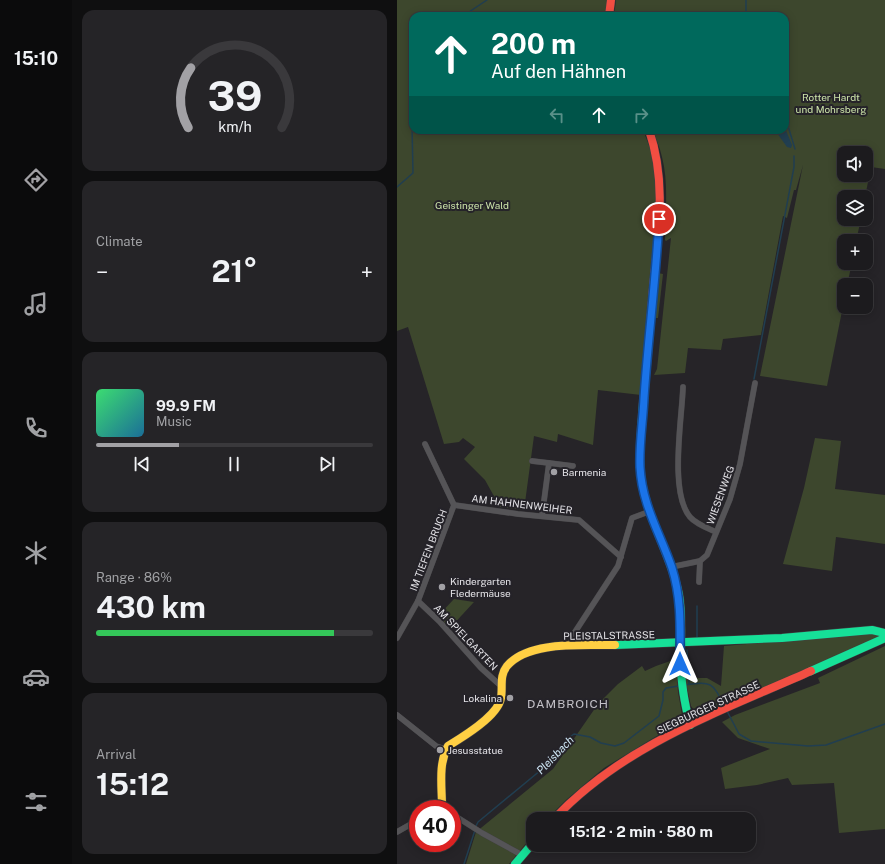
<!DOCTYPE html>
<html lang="en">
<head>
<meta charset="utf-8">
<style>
  :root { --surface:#1c1b1e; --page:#252427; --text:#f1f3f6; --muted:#a0a1a4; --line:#3a393c; --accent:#a2a1a5 }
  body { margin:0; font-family:"Public Sans",sans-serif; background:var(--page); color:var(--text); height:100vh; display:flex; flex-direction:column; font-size:15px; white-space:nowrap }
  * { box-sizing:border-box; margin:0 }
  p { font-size:13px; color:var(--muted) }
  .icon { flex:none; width:22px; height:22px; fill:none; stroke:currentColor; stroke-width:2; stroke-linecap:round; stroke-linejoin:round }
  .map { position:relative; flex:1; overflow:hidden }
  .sheet { display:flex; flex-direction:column; gap:10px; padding:10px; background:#0f0f10; width:325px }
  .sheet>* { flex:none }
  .banner { position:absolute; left:12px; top:12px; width:380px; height:122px; border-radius:12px; box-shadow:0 2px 10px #0003,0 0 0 1px var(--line); background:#00695c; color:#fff; overflow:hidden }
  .buttons { position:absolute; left:440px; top:146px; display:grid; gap:8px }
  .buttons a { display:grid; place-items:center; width:36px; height:36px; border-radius:8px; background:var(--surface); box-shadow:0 2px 10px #0003,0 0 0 1px var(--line); font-size:20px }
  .speed { position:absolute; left:12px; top:800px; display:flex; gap:8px; font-size:20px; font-weight:700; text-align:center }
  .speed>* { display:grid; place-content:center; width:52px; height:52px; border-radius:50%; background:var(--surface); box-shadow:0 2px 10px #0003,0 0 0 1px var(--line); line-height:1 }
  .speed .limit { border:6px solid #d22; background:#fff; color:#111 }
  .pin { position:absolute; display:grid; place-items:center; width:34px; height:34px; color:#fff; margin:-17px; border:2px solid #fff; border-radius:50%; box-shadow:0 1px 4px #0007 }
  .me { position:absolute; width:44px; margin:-22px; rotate:0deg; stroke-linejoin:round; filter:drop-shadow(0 0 3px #0008) }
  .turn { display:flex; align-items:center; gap:14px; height:84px; padding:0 16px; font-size:18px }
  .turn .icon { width:52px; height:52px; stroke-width:2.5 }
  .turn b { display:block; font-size:28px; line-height:34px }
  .lanes { display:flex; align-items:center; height:38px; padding:0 16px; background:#0003; justify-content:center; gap:20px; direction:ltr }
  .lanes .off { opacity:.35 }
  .big { font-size:30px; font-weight:700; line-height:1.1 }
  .sheet .widget { flex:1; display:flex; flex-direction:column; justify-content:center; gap:6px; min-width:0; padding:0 14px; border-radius:12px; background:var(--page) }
  .sheet .dial { align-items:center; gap:0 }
  .dial svg { height:104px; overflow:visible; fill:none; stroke:var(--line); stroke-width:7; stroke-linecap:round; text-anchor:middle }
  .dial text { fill:var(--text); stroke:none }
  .song { display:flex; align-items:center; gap:12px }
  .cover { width:48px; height:48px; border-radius:6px; background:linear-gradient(135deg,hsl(140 70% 55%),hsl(200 70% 35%)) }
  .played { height:4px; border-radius:2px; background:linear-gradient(90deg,var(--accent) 30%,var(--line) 30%) }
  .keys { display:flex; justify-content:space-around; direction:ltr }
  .heat { display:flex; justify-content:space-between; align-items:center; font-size:22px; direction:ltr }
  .charge { height:6px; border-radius:3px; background:linear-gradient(90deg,#34c759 86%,var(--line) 0) }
  .trip { position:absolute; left:129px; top:812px; width:230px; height:40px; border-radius:12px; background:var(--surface); box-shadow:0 2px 10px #0003,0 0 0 1px var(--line); font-weight:700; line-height:40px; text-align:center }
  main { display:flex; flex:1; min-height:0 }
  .tab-bar { display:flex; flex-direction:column; width:72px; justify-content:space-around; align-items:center; background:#0b0b0c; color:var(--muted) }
  .tab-bar .icon { width:28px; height:28px }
  .tab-bar .current { color:var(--accent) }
  .tab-bar b { font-size:18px; color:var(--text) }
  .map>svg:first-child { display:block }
</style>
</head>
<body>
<main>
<nav class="tab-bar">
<b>15:10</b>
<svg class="icon current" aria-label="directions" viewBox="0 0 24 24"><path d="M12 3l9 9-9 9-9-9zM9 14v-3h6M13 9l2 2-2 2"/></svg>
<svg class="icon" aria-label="music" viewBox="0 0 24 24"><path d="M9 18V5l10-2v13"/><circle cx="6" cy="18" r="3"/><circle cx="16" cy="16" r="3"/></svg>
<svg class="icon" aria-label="phone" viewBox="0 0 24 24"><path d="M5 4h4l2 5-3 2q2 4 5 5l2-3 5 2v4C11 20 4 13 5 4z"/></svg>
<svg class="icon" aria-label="climate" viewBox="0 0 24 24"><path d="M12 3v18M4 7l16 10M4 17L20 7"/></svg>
<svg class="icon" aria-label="car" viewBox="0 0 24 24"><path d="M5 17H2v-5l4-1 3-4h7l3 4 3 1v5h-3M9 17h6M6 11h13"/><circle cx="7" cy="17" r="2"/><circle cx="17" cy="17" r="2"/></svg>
<svg class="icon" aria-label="filters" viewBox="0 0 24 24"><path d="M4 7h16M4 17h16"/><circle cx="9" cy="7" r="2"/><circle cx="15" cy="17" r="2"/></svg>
</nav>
<section class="sheet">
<div class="widget dial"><svg viewBox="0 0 100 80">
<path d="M14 69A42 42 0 1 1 86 69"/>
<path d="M14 69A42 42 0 0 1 16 23" stroke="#a2a1a5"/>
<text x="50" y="56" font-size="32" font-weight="700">39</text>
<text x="50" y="72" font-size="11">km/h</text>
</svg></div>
<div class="widget"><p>Climate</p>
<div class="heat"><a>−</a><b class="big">21°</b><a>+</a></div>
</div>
<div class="widget">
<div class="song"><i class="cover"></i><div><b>99.9 FM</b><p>Music</p></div></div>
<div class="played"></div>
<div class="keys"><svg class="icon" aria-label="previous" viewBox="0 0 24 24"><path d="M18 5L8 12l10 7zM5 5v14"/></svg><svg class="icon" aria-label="pause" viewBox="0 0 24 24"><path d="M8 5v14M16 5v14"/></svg><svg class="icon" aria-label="next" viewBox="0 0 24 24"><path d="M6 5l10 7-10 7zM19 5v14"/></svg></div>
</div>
<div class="widget"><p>Range · 86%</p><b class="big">430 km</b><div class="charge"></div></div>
<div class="widget"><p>Arrival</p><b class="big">15:12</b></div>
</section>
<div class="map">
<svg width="488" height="864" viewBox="0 0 488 864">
  <rect width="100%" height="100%" fill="#262428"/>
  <g fill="#3d472d" fill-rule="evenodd">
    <path d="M0,0H210L209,16H16V130H246L253,148L260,178V206L249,338L244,373V395L201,390L196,445L161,434L160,442L137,436L127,510L103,507L88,480L67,459L78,447L66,438L62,442L47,444L11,327L0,331Z"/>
    <path d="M219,0H488V169L474,167L468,197H447V219H464L459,241H447V263H455L450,285H447V301L430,386L363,376L406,165L399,190H397L390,218L386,216L364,335L326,339L324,350L291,348L288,373L257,375L260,369L274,238L269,241L268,240V242C268,214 272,184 265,157C263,148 259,139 256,130H388V16H217ZM447,153H469V175H447Z"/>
    <path d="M261,273L266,274L261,318H257Z"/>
    <path d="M418,438L444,441L438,489L488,495V544L439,537L435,571L386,564L407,488Z"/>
    <path d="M57,599L77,602L53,628L41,616Z"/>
    <path d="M482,632L484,637L309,713L306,710H297L294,706L288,678H310L324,686L327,646Z"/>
    <path d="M488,646V829L442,833L437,783L395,785L391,778L360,785L328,789L324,768L373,749L341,738L325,722L338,715L423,683L421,678Z"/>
    <path d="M279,659L281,692L286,720L207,768L169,800L150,819H136V835L112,864H69L79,832L156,769L201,704L221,684L245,666L248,671L259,666Z"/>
  </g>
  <path fill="#213e50" d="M388,128L395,145L394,148L390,147L380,133V130H388Z"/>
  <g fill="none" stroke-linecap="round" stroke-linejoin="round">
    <g stroke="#213e50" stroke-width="1.5">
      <path d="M66,16L90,0"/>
      <path d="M349,16V0"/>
      <path d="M388,116L398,149"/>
      <path d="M0,187L16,173L15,126L16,101"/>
      <path d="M357,379L397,167V156"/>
      <path d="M300,638V606"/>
      <path d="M290,650L292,684"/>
      <path d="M288,685C314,681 316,682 327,706"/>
      <path d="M330,711L342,734L354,741L411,746L429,745L488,724"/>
      <path d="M79,826L81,822L150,765L171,738L177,734L193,737L204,743L218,746L227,743L262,716L266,700V692L269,688L282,686"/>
      <path d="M67,864L78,830"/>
    </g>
    <g stroke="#424144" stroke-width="6">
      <g id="street">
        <path d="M286,387C285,419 272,492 293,517C299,524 310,528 319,532"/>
        <path d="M135,461L152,463L145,516"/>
        <path d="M152,463L176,466"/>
        <path d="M57,505L121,514L182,520L224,557"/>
        <path d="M274,567L303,561L310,555L333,499L343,464L358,383"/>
        <path d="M302,582L303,561"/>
        <path d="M21,601L42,621L84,668L104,686"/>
        <path d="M0,638L21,601L57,505L28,444"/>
        <path d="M173,646L176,635L221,566L235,518L251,512"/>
        <path d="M0,715L39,746L48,749"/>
        <path d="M55,814L85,833L125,855"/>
        <path d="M0,832L21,820"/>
      </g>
    </g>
    <g stroke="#424144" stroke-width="9">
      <g id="fast">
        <path d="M246,404C244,436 239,469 249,500C258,532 276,562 282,595C286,618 283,642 284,665C284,686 288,705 293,725"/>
        <path d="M218,645L385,638L475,630L488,633"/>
        <path d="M414,671L488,638"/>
        <path d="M118,864L136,843"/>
      </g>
    </g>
    <g stroke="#424144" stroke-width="9">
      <path id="slow" d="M45,807C45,787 41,764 51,746C66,737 101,716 104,698C106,687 102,676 110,666C132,640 187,646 218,645"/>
    </g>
    <g stroke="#424144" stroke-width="9">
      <g id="jam">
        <path d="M212,16L214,0"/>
        <path d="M246,404C250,365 253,326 256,288C261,234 270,182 252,130"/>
        <path d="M157,819C226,745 324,711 414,671"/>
      </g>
    </g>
    <use href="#street" stroke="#555457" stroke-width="5.5"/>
    <use href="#fast" stroke="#16e098" stroke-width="8"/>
    <use href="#slow" stroke="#ffcf43" stroke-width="8"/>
    <use href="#jam" stroke="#f24e42" stroke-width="8"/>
  </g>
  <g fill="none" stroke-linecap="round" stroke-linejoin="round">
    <g stroke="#114b97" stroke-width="10">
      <path id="route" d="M262,219C259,279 251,338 247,398C246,421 242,444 243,467C245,505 263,533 275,568C285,600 283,632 283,664"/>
    </g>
    <use href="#route" stroke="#1a73e8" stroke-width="7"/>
  </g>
  <g fill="#a2a1a5" stroke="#252329" stroke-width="1.5">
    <circle cx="157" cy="472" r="4"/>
    <circle cx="45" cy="587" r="4"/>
    <circle cx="113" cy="698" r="4"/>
    <circle cx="43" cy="750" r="4"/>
  </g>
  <g text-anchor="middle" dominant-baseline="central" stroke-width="4" stroke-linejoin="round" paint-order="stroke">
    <g font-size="10" fill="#cde4aa" stroke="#252329">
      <text x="434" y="97">Rotter Hardt<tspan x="434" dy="12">und Mohrsberg</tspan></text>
      <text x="75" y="205">Geistinger Wald</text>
    </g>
    <g font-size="10" fill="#e5e4e8" stroke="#252329" text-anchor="start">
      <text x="165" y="472">Barmenia</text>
      <text x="53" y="581">Kindergarten<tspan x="53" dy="12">Fledermäuse</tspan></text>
      <text x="105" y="698" text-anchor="end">Lokalina</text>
      <text x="51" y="750">Jesusstatue</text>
    </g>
    <g font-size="10" fill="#e5e4e8" stroke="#252329">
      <text transform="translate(323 495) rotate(-70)">WIESENWEG</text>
      <text transform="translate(125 504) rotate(7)">AM HAHNENWEIHER</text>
      <text transform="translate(31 550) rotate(-69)">IM TIEFEN BRUCH</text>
      <text transform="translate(212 635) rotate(-1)">PLEISTALSTRASSE</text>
      <text transform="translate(69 637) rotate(46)">AM SPIELGARTEN</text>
      <text transform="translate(311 707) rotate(-25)">SIEGBURGER STRASSE</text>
    </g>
    <g font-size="11" font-style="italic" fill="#d0e8f7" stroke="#252329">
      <text transform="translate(158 755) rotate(-46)">Pleisbach</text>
    </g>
    <g font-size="12" letter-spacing="1" fill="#c3c1c8" stroke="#252329">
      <text x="171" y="704">DAMBROICH</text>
    </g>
  </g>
</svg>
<div class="buttons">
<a><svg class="icon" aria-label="sound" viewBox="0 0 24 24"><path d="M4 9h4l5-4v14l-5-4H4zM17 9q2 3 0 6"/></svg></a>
<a><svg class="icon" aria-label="layers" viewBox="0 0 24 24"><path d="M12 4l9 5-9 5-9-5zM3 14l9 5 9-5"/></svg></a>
<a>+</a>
<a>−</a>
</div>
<div class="speed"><div class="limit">40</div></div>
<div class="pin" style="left:262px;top:219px;background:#d93025"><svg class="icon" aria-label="arrive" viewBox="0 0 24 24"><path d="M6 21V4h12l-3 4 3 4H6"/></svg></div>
<svg class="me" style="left:283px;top:664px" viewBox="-20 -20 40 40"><path d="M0-17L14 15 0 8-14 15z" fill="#1a73e8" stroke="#fff" stroke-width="4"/></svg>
<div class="trip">15:12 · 2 min · 580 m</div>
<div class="banner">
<div class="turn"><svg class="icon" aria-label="ahead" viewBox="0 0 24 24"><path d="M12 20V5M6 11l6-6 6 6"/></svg><div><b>200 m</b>Auf den Hähnen</div></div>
<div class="lanes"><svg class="icon off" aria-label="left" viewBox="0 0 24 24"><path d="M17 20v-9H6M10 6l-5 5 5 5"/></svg><svg class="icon" aria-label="ahead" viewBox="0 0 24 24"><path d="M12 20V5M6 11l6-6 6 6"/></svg><svg class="icon off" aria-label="right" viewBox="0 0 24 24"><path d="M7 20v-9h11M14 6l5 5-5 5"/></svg></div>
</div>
</div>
</main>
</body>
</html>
